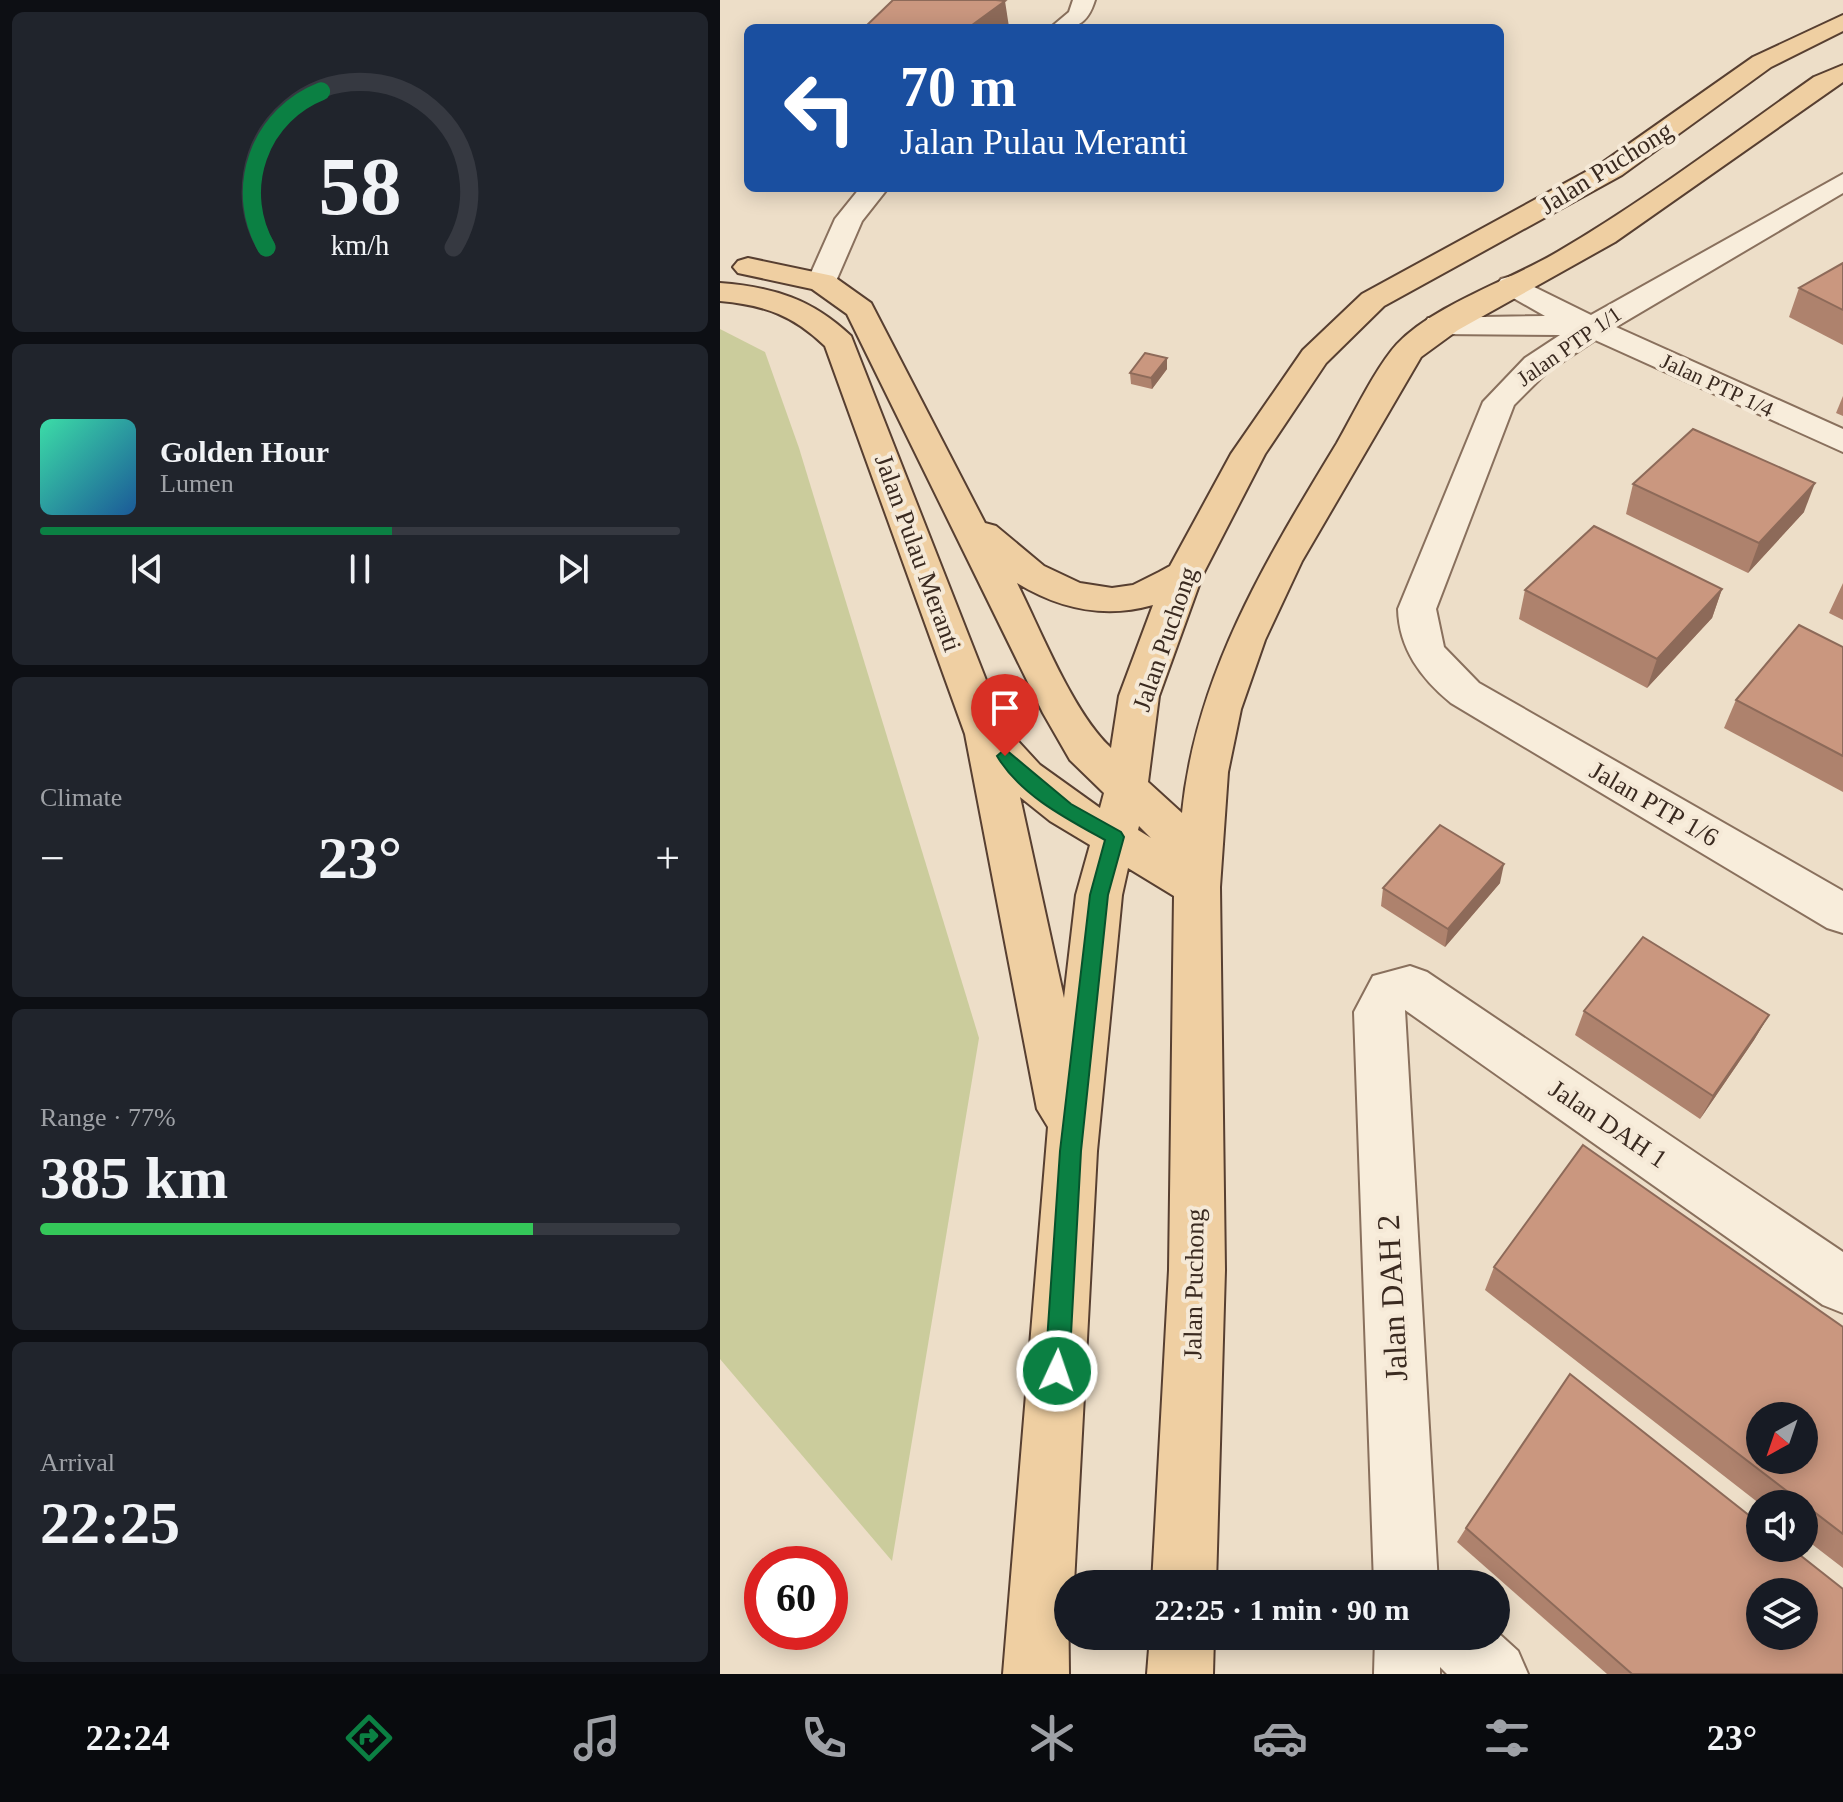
<!DOCTYPE html>
<html lang="en">
<head>
<meta charset="utf-8">
<style>
  :root { --surface:#171b24; --page:#20242c; --text:#f1f3f6; --muted:#9ea1a6; --line:#363941; --accent:#0b8043 }
  body { margin:0; font-family:"Times New Roman",serif; background:var(--page); color:var(--text); height:100vh; display:flex; flex-direction:column; font-size:30px; white-space:nowrap }
  * { box-sizing:border-box; margin:0 }
  p { font-size:26px; color:var(--muted) }
  .icon { flex:none; width:44px; height:44px; fill:none; stroke:currentColor; stroke-width:2; stroke-linecap:round; stroke-linejoin:round }
  .map { position:relative; flex:1; overflow:hidden }
  .panel { display:flex; flex-direction:column; gap:12px; padding:12px; background:#0d0f14; width:720px }
  .panel>* { flex:none }
  .guide { position:absolute; left:24px; top:24px; width:760px; height:168px; border-radius:12px; box-shadow:0 4px 20px #0003; background:#1a4fa0; color:#fff; overflow:hidden }
  .needle { width:52px; rotate:220deg }
  .controls { position:absolute; left:1026px; top:1402px; display:grid; gap:16px }
  .controls a { display:grid; place-items:center; width:72px; height:72px; border-radius:50%; background:var(--surface); box-shadow:0 4px 20px #0003; font-size:40px }
  .speed { position:absolute; left:24px; top:1546px; display:flex; gap:16px; font-size:40px; font-weight:700; text-align:center }
  .speed>* { display:grid; place-content:center; width:104px; height:104px; border-radius:50%; background:var(--surface); box-shadow:0 4px 20px #0003; line-height:1 }
  .speed .limit { border:12px solid #d22; background:#fff; color:#111 }
  .pin { position:absolute; display:grid; place-items:center; width:68px; height:68px; color:#fff; margin:-82px -34px; border-radius:50% 50% 50% 0; rotate:-45deg; box-shadow:0 0 8px #0007 }
  .pin .icon { rotate:45deg }
  .me { position:absolute; width:88px; margin:-44px; rotate:3deg; stroke-linejoin:round; filter:drop-shadow(0 0 6px #0008) }
  .turn { display:flex; align-items:center; gap:28px; height:168px; padding:0 24px; font-size:36px }
  .turn .icon { width:104px; height:104px; stroke-width:2.5 }
  .turn b { display:block; font-size:56px; line-height:68px }
  .big { font-size:60px; font-weight:800; line-height:1.1 }
  .panel .widget { flex:1; display:flex; flex-direction:column; justify-content:center; gap:12px; min-width:0; padding:0 28px; border-radius:12px; background:var(--page) }
  .panel .dial { align-items:center; gap:0 }
  .dial svg { height:208px; overflow:visible; fill:none; stroke:var(--line); stroke-width:7; stroke-linecap:round; text-anchor:middle }
  .dial text { fill:var(--text); stroke:none }
  .song { display:flex; align-items:center; gap:24px }
  .cover { width:96px; height:96px; border-radius:12px; background:linear-gradient(135deg,hsl(160 70% 55%),hsl(210 70% 35%)) }
  .played { height:8px; border-radius:4px; background:linear-gradient(90deg,var(--accent) 55%,var(--line) 55%) }
  .keys { display:flex; justify-content:space-around; direction:ltr }
  .heat { display:flex; justify-content:space-between; align-items:center; font-size:44px; direction:ltr }
  .charge { height:12px; border-radius:6px; background:linear-gradient(90deg,#34c759 77%,var(--line) 0) }
  .trip { position:absolute; left:334px; top:1570px; width:456px; height:80px; border-radius:40px; background:var(--surface); box-shadow:0 4px 20px #0003; font-weight:800; line-height:80px; text-align:center }
  .tab-bar { display:flex; height:128px; justify-content:space-around; align-items:center; background:#090b0e; color:var(--muted) }
  .tab-bar .icon { width:56px; height:56px }
  .tab-bar .on { color:var(--accent) }
  .tab-bar b { font-size:36px; color:var(--text) }
  main { display:flex; flex:1; min-height:0 }
  .map>svg:first-child { display:block }
</style>
</head>
<body>
<main>
<section class="panel">
<div class="widget dial"><svg viewBox="0 0 100 80">
<path d="M14 69A42 42 0 1 1 86 69"/>
<path d="M14 69A42 42 0 0 1 35 9" stroke="#0b8043"/>
<text x="50" y="56" font-size="32" font-weight="700">58</text>
<text x="50" y="72" font-size="11">km/h</text>
</svg></div>
<div class="widget">
<div class="song"><i class="cover"></i><div><b>Golden Hour</b><p>Lumen</p></div></div>
<div class="played"></div>
<div class="keys"><svg class="icon" aria-label="previous" viewBox="0 0 24 24"><path d="M18 5L8 12l10 7zM5 5v14"/></svg><svg class="icon" aria-label="pause" viewBox="0 0 24 24"><path d="M8 5v14M16 5v14"/></svg><svg class="icon" aria-label="next" viewBox="0 0 24 24"><path d="M6 5l10 7-10 7zM19 5v14"/></svg></div>
</div>
<div class="widget"><p>Climate</p>
<div class="heat"><a>−</a><b class="big">23°</b><a>+</a></div>
</div>
<div class="widget"><p>Range · 77%</p><b class="big">385 km</b><div class="charge"></div></div>
<div class="widget"><p>Arrival</p><b class="big">22:25</b></div>
</section>
<div class="map">
<svg width="1123" height="1674" viewBox="0 0 1123 1674">
  <rect width="100%" height="100%" fill="#eddec8"/>
  <path fill="#cbcc9c" d="M0,329L45,352L79,448L259,1038L172,1561L0,1359Z"/>
  <g fill="none" stroke-linecap="round" stroke-linejoin="round">
    <g stroke="#89705d" stroke-width="4">
      <g id="minor">
        <path d="M353,0H375C367,26 356,28 330,28L349,12Z"/>
        <path d="M1123,174V193L896,327L1123,429V452L875,340L827,372L794,405L716,609L724,647L759,683L1123,891V933L1107,928L731,703C701,678 679,649 678,609L763,402L805,358L840,335L719,334L708,332L704,325L708,318L825,316L781,291L777,285L781,279L792,276L871,315Z"/>
        <path d="M140,188H168L142,221L113,288H91L87,282L115,219Z"/>
        <path d="M690,966L707,972L1123,1252V1313L1103,1305L685,1010L718,1584H654L634,1012L653,976Z"/>
        <path d="M776,1631L798,1651L808,1674H727L720,1667V1674H654L655,1636H776Z"/>
      </g>
    </g>
    <g stroke="#573f31" stroke-width="4">
      <g id="major">
        <path d="M1123,15V31L1051,67L902,175L664,306L606,363L545,454L483,574L439,696L428,782L462,813C476,674 546,560 617,443C633,415 656,367 677,344C715,304 791,280 839,251C928,199 1010,136 1094,77L1123,65V82L895,242L738,330L701,357L582,561L545,640L521,709L508,772L500,887L505,1270L496,1584H432L449,1270L454,896L408,868L402,895L377,1151L354,1584H348L349,1674H283L328,1127L317,1109L245,734L105,346C73,315 44,305 0,301V283C53,287 92,299 131,336L284,726L320,765L380,808L384,793L350,760L323,713L127,314L92,289L18,273L13,267L18,261L28,258L113,276L151,303L265,523L276,526L324,566L360,583L392,588L413,585L439,572L450,566L511,454L583,350L642,294L882,163L1033,57ZM297,583C340,609 384,619 433,605L399,696L391,748C353,713 321,631 297,583ZM300,797L330,821L370,845L356,895L344,998ZM419,826L431,838L418,830Z"/>
        <path d="M430,1636H494L493,1674H427Z"/>
      </g>
    </g>
    <use href="#minor" fill="#f8eddb" fill-rule="evenodd"/>
    <use href="#major" fill="#efcfa2" fill-rule="evenodd"/>
  </g>
  <g fill="#ae826d">
    <path d="M1123,263V345L1069,317L1079,288Z"/>
    <path d="M447,369L432,389L411,384L410,373Z"/>
    <path d="M1123,396V416L1116,413Z"/>
    <path d="M913,484L1084,512L1028,573L906,514Z"/>
    <path d="M1123,583V620L1109,613Z"/>
    <path d="M1002,589L992,618L927,688L799,619L805,590Z"/>
    <path d="M1123,647V792L1004,728L1016,700Z"/>
    <path d="M780,883L725,947L661,906L663,888Z"/>
    <path d="M864,1011L1049,1015L1034,1040L980,1119L855,1035Z"/>
    <path d="M774,1267L1123,1327V1568L1084,1538V1504H1040L765,1290Z"/>
    <path d="M746,1528L1123,1674H887L737,1542Z"/>
  </g>
  <g fill="#8d6a59">
    <path d="M285,1L289,27L288,28H248Z"/>
    <path d="M447,358V369L432,389L431,378Z"/>
    <path d="M1095,483L1084,512L1028,573L1039,543Z"/>
    <path d="M1002,589L992,618L927,688L937,659Z"/>
    <path d="M784,864L780,883L725,947L728,929Z"/>
    <path d="M1049,1015L1034,1040L980,1119L993,1096Z"/>
  </g>
  <g fill="#ca977f" stroke="#8d6a59" stroke-width="2" fill-rule="evenodd">
    <path d="M173,0H276L285,1L248,28H144Z"/>
    <path d="M1123,263V310L1079,288Z"/>
    <path d="M425,353L447,358L431,378L410,373Z"/>
    <path d="M973,429L1095,483L1039,543L913,484Z"/>
    <path d="M874,526L1002,589L937,659L805,590Z"/>
    <path d="M1079,625L1123,647V756L1016,700Z"/>
    <path d="M720,825L784,864L728,929L663,888Z"/>
    <path d="M923,937L1049,1015L993,1096L864,1011Z"/>
    <path d="M863,1145L1123,1327V1534L774,1267ZM1040,1416H1084V1460H1040Z"/>
    <path d="M850,1374L1040,1524V1548H1071L1123,1589V1674H912L746,1528ZM1040,1592H1084V1636H1040Z"/>
  </g>
  <path fill="#0b8043" stroke="#07532c" stroke-width="2" d="M285,749L351,804L401,832L404,837L388,895L361,1151L349,1371L346,1379L337,1383L329,1379L325,1371L340,1151L370,895L385,840C347,819 300,795 277,756Z"/>
  <g text-anchor="middle" dominant-baseline="central" stroke-width="8" stroke-linejoin="round" paint-order="stroke">
    <g font-size="22" fill="#3a2a20" stroke="#f5e9d7">
      <text transform="translate(849 346) rotate(-35)">Jalan PTP 1/1</text>
      <text transform="translate(997 385) rotate(25)">Jalan PTP 1/4</text>
    </g>
    <g font-size="26" fill="#3a2a20" stroke="#f5e9d7">
      <text transform="translate(886 168) rotate(-32)">Jalan Puchong</text>
      <text transform="translate(198 553) rotate(70)">Jalan Pulau Meranti</text>
      <text transform="translate(445 639) rotate(-71)">Jalan Puchong</text>
      <text transform="translate(934 804) rotate(30)">Jalan PTP 1/6</text>
      <text transform="translate(888 1124) rotate(34)">Jalan DAH 1</text>
      <text transform="translate(474 1284) rotate(-89)">Jalan Puchong</text>
    </g>
    <g font-size="32" fill="#3a2a20" stroke="#f5e9d7">
      <text transform="translate(672 1298) rotate(-93)">Jalan DAH 2</text>
    </g>
  </g>
</svg>
<div class="controls">
<a><svg class="needle" viewBox="-14 -14 28 28"><path d="M0-13l5 13h-10z" fill="#e53935"/><path d="M0 13l5-13h-10z" fill="#9ea1a6"/></svg></a>
<a><svg class="icon" aria-label="sound" viewBox="0 0 24 24"><path d="M4 9h4l5-4v14l-5-4H4zM17 9q2 3 0 6"/></svg></a>
<a><svg class="icon" aria-label="layers" viewBox="0 0 24 24"><path d="M12 4l9 5-9 5-9-5zM3 14l9 5 9-5"/></svg></a>
</div>
<div class="speed"><div class="limit">60</div></div>
<div class="pin" style="left:285px;top:756px;background:#d93025"><svg class="icon" aria-label="arrive" viewBox="0 0 24 24"><path d="M6 21V4h12l-3 4 3 4H6"/></svg></div>
<svg class="me" style="left:337px;top:1371px" viewBox="-20 -20 40 40"><circle r="17" fill="#0b8043" stroke="#fff" stroke-width="3"/><path d="M0-11L8 9 0 5-8 9z" fill="#fff"/></svg>
<div class="trip">22:25 · 1 min · 90 m</div>
<div class="guide">
<div class="turn"><svg class="icon" aria-label="left" viewBox="0 0 24 24"><path d="M17 20v-9H6M10 6l-5 5 5 5"/></svg><div><b>70 m</b>Jalan Pulau Meranti</div></div>
</div>
</div>
</main>
<nav class="tab-bar">
<b>22:24</b>
<svg class="icon on" aria-label="directions" viewBox="0 0 24 24"><path d="M12 3l9 9-9 9-9-9zM9 14v-3h6M13 9l2 2-2 2"/></svg>
<svg class="icon" aria-label="music" viewBox="0 0 24 24"><path d="M9 18V5l10-2v13"/><circle cx="6" cy="18" r="3"/><circle cx="16" cy="16" r="3"/></svg>
<svg class="icon" aria-label="phone" viewBox="0 0 24 24"><path d="M5 4h4l2 5-3 2q2 4 5 5l2-3 5 2v4C11 20 4 13 5 4z"/></svg>
<svg class="icon" aria-label="climate" viewBox="0 0 24 24"><path d="M12 3v18M4 7l16 10M4 17L20 7"/></svg>
<svg class="icon" aria-label="car" viewBox="0 0 24 24"><path d="M5 17H2v-5l4-1 3-4h7l3 4 3 1v5h-3M9 17h6M6 11h13"/><circle cx="7" cy="17" r="2"/><circle cx="17" cy="17" r="2"/></svg>
<svg class="icon" aria-label="filters" viewBox="0 0 24 24"><path d="M4 7h16M4 17h16"/><circle cx="9" cy="7" r="2"/><circle cx="15" cy="17" r="2"/></svg>
<b>23°</b>
</nav>
</body>
</html>
